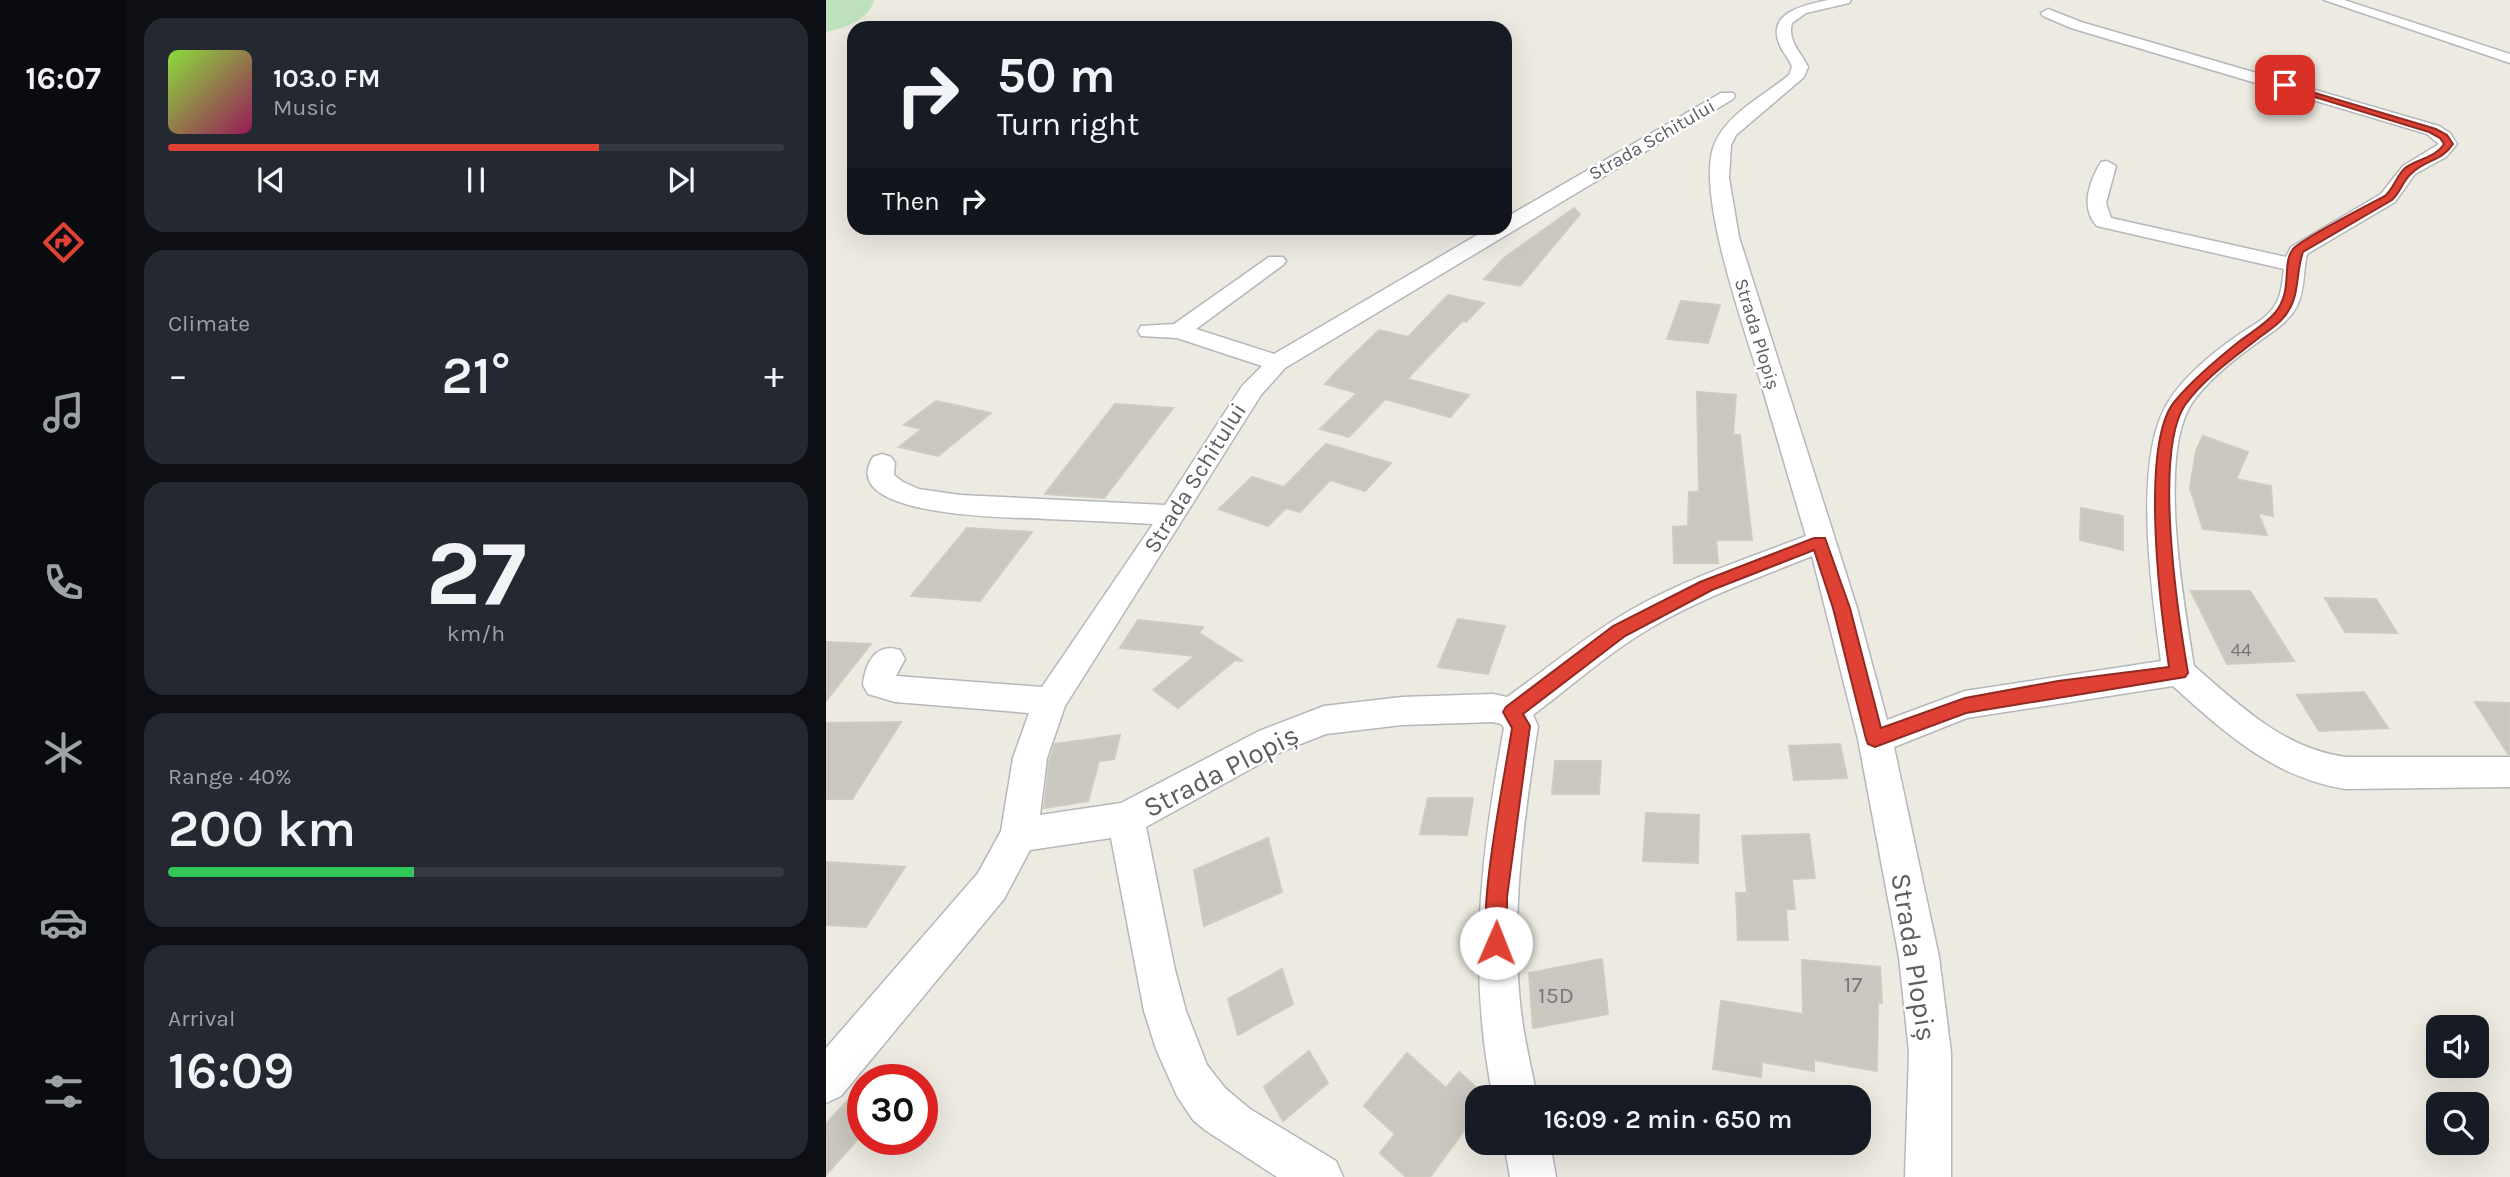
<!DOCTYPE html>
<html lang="en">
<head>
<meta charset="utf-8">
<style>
  :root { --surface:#171b24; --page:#242831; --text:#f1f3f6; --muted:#9ea1a6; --line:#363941; --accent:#df4134 }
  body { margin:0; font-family:Karla,sans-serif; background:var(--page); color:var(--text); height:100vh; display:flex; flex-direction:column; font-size:26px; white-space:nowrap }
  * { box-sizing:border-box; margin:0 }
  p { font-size:23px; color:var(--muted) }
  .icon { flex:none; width:38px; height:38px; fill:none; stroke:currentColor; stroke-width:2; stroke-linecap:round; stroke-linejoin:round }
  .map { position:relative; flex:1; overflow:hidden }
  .drawer { display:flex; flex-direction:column; gap:18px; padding:18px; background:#0d0f14; width:700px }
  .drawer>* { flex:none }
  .banner { position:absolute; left:21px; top:21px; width:665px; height:214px; border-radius:21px; box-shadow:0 7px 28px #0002; background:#171b24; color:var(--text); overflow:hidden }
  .tools { position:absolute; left:1600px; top:1015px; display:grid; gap:14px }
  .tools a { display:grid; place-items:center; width:63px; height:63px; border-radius:14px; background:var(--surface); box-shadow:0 7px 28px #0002; font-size:35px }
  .speed { position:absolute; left:21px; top:1064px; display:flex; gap:14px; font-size:35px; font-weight:700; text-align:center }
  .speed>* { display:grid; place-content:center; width:91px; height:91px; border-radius:50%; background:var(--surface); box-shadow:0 7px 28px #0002; line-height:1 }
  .speed .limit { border:10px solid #d22; background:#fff; color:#111 }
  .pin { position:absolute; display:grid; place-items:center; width:60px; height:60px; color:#fff; margin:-30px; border-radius:14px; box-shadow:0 4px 10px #0006 }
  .me { position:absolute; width:77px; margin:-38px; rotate:1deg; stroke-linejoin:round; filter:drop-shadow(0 0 5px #0008) }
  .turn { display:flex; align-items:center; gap:24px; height:147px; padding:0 35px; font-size:32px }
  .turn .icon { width:91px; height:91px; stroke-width:2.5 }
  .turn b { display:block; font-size:49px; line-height:60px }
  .then { display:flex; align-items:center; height:66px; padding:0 35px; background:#0003; gap:14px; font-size:26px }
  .big { font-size:52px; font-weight:600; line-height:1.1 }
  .drawer .widget { flex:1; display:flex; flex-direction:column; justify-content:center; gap:10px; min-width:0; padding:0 24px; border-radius:21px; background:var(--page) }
  .drawer .dial { align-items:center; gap:0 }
  .dial b { font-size:91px; line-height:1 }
  .song { display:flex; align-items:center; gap:21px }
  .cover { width:84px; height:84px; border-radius:10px; background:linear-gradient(135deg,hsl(90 70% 55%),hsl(330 70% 35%)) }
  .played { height:7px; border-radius:4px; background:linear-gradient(90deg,var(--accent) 70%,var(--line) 70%) }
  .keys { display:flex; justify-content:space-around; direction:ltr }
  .heat { display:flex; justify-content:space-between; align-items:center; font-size:38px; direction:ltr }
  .charge { height:10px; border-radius:5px; background:linear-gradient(90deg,#34c759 40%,var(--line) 0) }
  .trip { position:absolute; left:639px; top:1085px; width:406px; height:70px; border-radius:21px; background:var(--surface); box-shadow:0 7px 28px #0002; font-weight:600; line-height:70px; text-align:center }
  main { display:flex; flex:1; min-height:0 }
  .menu { display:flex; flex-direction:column; width:126px; justify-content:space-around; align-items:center; background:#090b0e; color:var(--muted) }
  .menu .icon { width:49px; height:49px }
  .menu .active { color:var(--accent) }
  .menu b { font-size:32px; color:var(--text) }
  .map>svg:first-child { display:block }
</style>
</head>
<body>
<main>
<nav class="menu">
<b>16:07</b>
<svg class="icon active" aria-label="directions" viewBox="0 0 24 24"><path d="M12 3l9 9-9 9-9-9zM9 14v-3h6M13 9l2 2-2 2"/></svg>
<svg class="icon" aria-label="music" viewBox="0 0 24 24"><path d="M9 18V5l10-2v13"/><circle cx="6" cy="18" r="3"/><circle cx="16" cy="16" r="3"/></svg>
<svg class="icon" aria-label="phone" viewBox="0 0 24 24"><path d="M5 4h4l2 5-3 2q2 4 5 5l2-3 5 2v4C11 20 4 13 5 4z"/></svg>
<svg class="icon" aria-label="climate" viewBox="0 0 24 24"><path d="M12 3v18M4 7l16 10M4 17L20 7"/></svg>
<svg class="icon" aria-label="car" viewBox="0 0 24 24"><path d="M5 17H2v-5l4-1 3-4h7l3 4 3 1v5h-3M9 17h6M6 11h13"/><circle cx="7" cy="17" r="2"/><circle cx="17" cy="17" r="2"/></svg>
<svg class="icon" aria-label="filters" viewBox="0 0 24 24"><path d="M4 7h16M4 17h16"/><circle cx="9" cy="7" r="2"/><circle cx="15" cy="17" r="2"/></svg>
</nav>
<section class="drawer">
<div class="widget">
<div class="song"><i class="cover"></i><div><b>103.0 FM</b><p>Music</p></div></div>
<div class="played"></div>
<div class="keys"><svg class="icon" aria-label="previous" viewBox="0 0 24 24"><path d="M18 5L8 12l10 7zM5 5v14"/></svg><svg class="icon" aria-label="pause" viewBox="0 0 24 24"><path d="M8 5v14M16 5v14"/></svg><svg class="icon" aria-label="next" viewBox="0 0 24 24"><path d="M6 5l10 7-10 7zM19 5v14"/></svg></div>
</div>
<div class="widget"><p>Climate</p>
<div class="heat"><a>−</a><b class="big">21°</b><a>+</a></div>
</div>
<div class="widget dial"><b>27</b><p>km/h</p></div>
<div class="widget"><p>Range · 40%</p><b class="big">200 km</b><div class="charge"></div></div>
<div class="widget"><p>Arrival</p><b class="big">16:09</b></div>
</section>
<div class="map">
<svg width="1684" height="1177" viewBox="0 0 1684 1177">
  <rect width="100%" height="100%" fill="#eceae1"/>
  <path fill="#bfe3bf" d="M0,0H48C43,20 18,28 0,32Z"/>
  <g fill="#cac6c0" stroke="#d0cbc0" stroke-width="2">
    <path d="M748,208L754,214L694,286L658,279L678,258Z"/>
    <path d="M622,295L658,303L640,322L636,321L581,379L643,395L624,417L559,399L523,437L494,429L531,393L499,384L512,370L553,330L582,337Z"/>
    <path d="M855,301L894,305L882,343L841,339Z"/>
    <path d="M871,392L910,395L907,435H914L926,540H890L892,563H848L847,527L862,526L863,492H873Z"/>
    <path d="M110,401L165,413L112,456L73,447L96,429L78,425Z"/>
    <path d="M289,404L347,408L278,498L219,494Z"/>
    <path d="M1377,436L1422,452L1410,479L1445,486L1447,516L1432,513L1441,535L1377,529L1364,488L1370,451Z"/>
    <path d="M500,444L565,463L539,491L504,480L474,512L460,508L442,526L393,509L426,477L458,487Z"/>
    <path d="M1255,508L1297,516V550L1254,540Z"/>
    <path d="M141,528L206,532L154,601L85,596Z"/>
    <path d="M1365,591H1424L1468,661L1401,664Z"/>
    <path d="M1499,598L1550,599L1571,633L1519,632Z"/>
    <path d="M632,619L679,626L662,674L612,667Z"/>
    <path d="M312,620L377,627L373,633L417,661L409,660L352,708L327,690L369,656L294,648Z"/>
    <path d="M0,642L45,644L0,701Z"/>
    <path d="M1538,692L1562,728L1493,731L1471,695Z"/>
    <path d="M1649,702L1684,703V754H1682Z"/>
    <path d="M75,722L26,799H0V723Z"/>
    <path d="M294,735L288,759L273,761L262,801L218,808L223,762L229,744Z"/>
    <path d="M1014,744L1021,778L968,780L963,746Z"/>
    <path d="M729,761H775L773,794H726Z"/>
    <path d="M602,798H647L641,835L594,834Z"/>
    <path d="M820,813L873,815L872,863L817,861Z"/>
    <path d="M983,834L989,878L966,879L969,909H960L962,940H912L910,893H921L916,836Z"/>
    <path d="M442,838L456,892L378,926L368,870Z"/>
    <path d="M0,862L79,867L40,927L0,925Z"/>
    <path d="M776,959L782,1014L707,1028L703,973Z"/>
    <path d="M976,960L1054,967L1056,1003L1052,1002L1051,1071L988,1060V1071L936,1062L935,1077L887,1069L895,1001L977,1014Z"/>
    <path d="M456,969L467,1004L412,1035L402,999Z"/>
    <path d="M483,1051L502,1083L457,1121L438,1087Z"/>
    <path d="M581,1053L620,1088L633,1072L651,1088V1113L604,1177H580L554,1153L569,1134L538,1106Z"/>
    <path d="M37,1083V1133L0,1175V1124Z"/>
  </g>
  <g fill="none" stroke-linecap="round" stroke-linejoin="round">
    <g stroke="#b4b7bb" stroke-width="3">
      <g id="minor">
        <path d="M1002,0H1025L1023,3L980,13L966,23C961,41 975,52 982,67L978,77L910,135L905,145L903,178L913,237L1031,608L1061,720L1139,691L1335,661C1326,594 1306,460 1342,402C1359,375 1387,353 1412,335C1425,326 1441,319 1449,305C1456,295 1456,281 1458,269L1271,226C1254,208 1263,182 1275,162L1281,161L1290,166L1280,203L1285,218L1460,257L1465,247L1555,194L1577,166L1613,144L1601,134L1245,28L1217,16L1215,13L1222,9L1255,22L1613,126L1624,133L1631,144L1620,157L1589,174L1569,202L1481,254C1477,271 1479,290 1471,306C1461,325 1444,333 1428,345C1406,361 1382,380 1366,403C1331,456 1358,604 1368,666C1415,706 1456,748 1520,757H1684V787L1520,789C1448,778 1399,733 1347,686L1141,718L1068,747L1113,957L1125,1052V1177H1079L1083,1052L1073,957L1032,739L986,556C932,578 878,597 828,626C784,651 747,685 707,715L712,726C698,818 685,910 694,1003C697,1035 705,1066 711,1097H667C641,970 655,854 678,728L675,724L667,722L576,725L500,734L457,751L320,827L349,970L360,1011L381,1065L399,1088L424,1109L510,1161L517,1177H451L379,1130L367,1120L351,1096L330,1049L318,1011L285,838L204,850L178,899L15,1096L0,1103V1048L152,873L175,831L187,758L203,713L69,702L42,694L37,685C39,663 50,642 74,650L79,659L70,676L216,687L327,524C291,522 255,520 219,519C191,517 8,519 47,457L56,454L65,457L69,463L68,475L77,482L93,489L134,495L339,505L416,386L436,366L351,338L315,336L312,331L315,326L348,324L443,257H457L460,261L457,265L370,329L448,354L663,228H679V218L895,93H907L909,96L907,99L459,368L435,395L239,706L221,758L214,815L295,803L433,731L498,706L576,697L667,694L681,697C722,668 760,636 803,611C859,579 920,559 980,536C964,483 949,430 933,377C918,327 868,189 889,143C902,113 939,95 963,75L966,67C963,58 956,52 953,43C941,12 979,5 1002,0Z"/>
        <path d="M1498,0H1518L1684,54V63Z"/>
        <path d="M678,1143H724L730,1177H684Z"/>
      </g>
    </g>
    <use href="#minor" fill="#fff" fill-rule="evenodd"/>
  </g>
  <path fill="#df4134" stroke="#912a22" stroke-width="2" d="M1456,83L1610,129L1621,135L1627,144C1616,161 1599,160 1586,173C1577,180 1575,192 1566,200L1477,252C1469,274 1475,297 1458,317C1452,325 1442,331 1434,337C1409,357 1378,378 1359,405C1327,453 1352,615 1362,673L1359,677L1140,713L1049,747L1042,744L1040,739L1007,608L988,550L886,590L799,636L697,714L704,726L681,897V943L678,951L670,954L663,951C649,918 680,770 686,728L677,712L680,707L787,626L874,582L988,538H999L1024,608L1055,728L1139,698L1232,681L1343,667C1335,612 1313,443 1349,401C1368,378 1391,359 1415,340C1426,332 1439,324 1448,314C1468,292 1455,264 1467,249C1476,239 1542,205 1559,196C1568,188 1571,175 1579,168C1591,159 1609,158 1618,144L1614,138L1603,132L1456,87Z"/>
  <g text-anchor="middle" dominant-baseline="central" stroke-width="5" stroke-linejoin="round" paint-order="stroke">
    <g font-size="19" fill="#5a5d61" stroke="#fff">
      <text transform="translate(826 140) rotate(-30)">Strada Schitului</text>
      <text transform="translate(931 334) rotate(73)">Strada Plopiș</text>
    </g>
    <g font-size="19" fill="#767779">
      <text x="1415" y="650">44</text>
    </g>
    <g font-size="23" fill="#5a5d61" stroke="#fff">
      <text transform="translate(369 478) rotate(-58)">Strada Schitului</text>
    </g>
    <g font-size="23" fill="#767779">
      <text x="1027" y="984">17</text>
      <text x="730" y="995">15D</text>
    </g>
    <g font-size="28" fill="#5a5d61" stroke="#fff">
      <text transform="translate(395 771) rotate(-27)">Strada Plopiș</text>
      <text transform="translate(1088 957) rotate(81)">Strada Plopiș</text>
    </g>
  </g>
</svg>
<div class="tools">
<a><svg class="icon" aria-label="sound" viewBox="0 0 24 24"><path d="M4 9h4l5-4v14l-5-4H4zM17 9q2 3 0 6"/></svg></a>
<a><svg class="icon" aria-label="search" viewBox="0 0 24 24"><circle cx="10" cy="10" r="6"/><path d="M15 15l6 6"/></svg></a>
</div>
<div class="speed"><div class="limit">30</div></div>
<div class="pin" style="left:1459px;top:85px;background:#d93025"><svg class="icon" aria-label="arrive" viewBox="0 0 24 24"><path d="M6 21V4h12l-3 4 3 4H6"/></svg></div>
<svg class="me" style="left:670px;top:943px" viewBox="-20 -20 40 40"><circle r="19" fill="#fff"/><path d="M0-13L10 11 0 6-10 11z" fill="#df4134"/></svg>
<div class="trip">16:09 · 2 min · 650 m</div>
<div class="banner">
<div class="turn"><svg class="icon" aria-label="right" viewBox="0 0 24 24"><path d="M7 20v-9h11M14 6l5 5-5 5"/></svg><div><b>50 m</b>Turn right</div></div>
<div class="then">Then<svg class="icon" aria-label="right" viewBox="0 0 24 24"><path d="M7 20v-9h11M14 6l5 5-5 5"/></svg></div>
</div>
</div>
</main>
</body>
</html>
